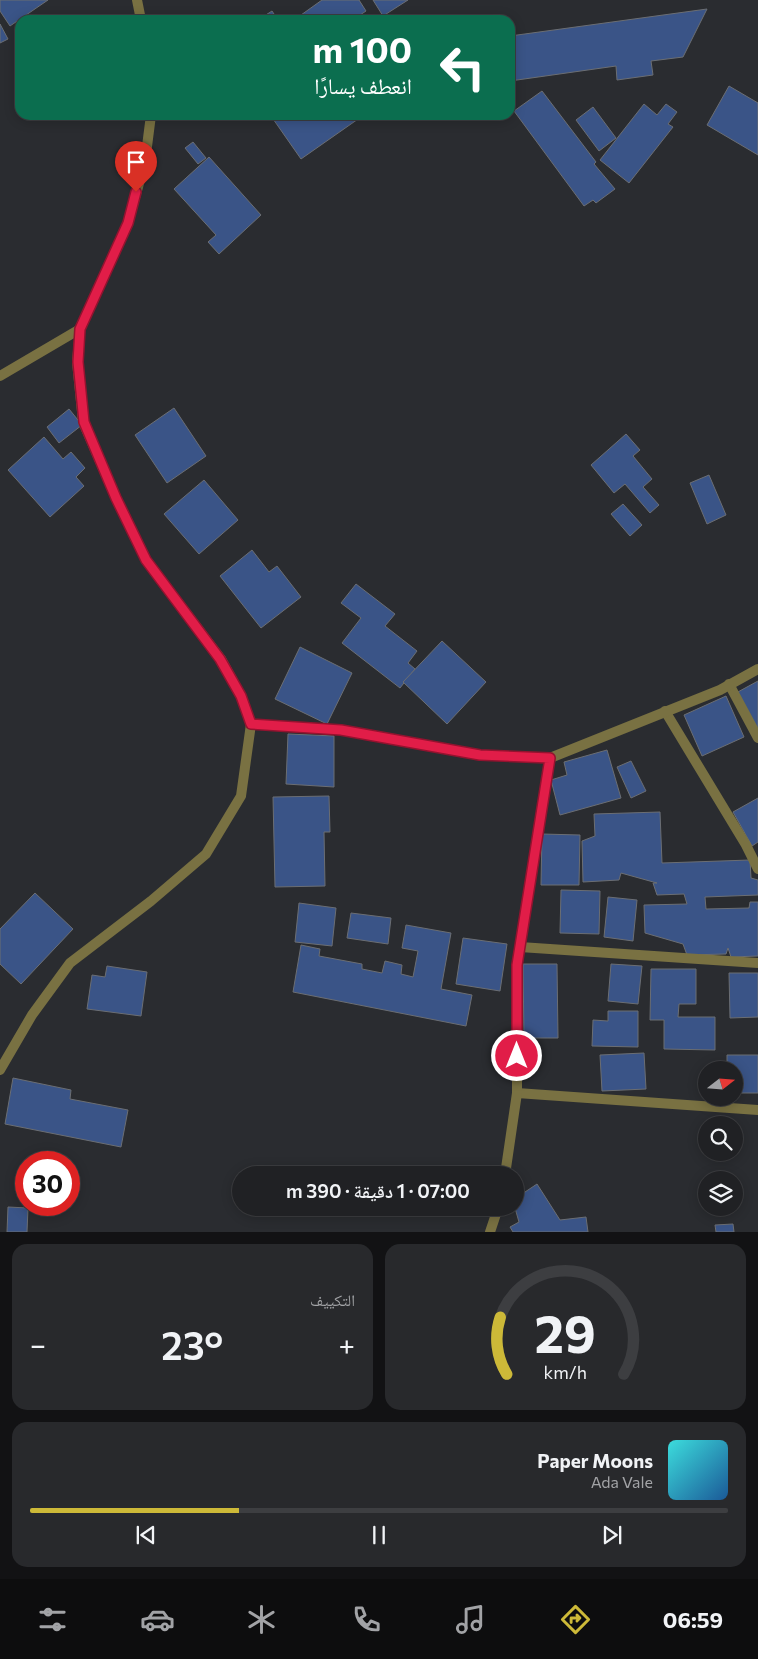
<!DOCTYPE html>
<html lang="ar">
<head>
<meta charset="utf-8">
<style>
  :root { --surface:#202124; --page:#28292c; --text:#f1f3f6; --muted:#a2a3a6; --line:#3d3e41; --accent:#cdb938 }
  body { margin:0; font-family:Commissioner,"Noto Naskh Arabic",sans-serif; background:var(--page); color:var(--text); direction:rtl; height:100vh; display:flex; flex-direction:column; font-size:19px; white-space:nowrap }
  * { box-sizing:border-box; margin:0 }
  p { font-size:16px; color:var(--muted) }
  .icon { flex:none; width:28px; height:28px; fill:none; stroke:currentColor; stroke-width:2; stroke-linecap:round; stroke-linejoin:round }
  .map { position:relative; height:1232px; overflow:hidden; direction:ltr }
  .sheet { display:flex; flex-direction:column; gap:12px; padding:12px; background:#121214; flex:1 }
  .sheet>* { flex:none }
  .guide { position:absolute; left:15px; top:15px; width:500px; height:105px; border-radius:15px; box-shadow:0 2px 12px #0003,0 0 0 1px var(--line); direction:rtl; background:#0b6e4f; color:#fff; overflow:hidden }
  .needle { width:32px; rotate:73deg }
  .fabs { position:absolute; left:698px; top:1061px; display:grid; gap:10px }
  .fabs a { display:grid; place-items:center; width:45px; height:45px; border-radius:50%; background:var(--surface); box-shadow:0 2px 12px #0003,0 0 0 1px var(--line); font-size:25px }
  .speed { position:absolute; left:15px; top:1151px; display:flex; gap:10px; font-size:25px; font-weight:700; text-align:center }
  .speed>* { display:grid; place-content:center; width:65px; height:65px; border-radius:50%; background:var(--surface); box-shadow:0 2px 12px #0003,0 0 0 1px var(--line); line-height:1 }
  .speed .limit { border:8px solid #d22; background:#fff; color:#111 }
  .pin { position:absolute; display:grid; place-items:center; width:42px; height:42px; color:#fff; margin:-51px -21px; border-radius:50% 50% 50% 0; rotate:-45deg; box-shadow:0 0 5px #0007 }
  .pin .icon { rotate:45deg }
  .me { position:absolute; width:55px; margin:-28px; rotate:0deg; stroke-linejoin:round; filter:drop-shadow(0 0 4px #0008) }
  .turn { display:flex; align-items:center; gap:18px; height:105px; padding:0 20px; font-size:22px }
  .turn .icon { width:65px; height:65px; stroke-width:2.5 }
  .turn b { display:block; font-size:35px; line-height:42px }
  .big { font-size:38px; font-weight:600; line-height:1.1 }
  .sheet .card { flex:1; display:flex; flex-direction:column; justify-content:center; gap:8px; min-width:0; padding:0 18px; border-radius:15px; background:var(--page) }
  .sheet .dial { align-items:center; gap:0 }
  .dial svg { height:130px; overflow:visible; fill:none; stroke:var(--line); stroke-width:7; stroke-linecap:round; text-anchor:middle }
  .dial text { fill:var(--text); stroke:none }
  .song { display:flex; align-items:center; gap:15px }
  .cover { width:60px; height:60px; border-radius:8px; background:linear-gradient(135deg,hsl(180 70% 55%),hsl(210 70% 35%)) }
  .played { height:5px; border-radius:2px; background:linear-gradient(90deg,var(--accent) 30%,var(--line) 30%) }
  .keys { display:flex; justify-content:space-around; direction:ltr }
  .heat { display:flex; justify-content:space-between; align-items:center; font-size:28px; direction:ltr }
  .sheet .tiles { flex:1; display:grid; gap:12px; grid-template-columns:1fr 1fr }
  .card:last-child { grid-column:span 2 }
  .trip { position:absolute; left:232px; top:1166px; width:292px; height:50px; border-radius:25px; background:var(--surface); box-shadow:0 2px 12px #0003,0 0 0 1px var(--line); font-weight:600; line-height:50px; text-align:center; direction:rtl }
  .dock { display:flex; height:80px; justify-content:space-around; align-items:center; background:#0d0d0e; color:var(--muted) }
  .dock .icon { width:35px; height:35px }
  .dock .current { color:var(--accent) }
  .dock b { font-size:22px; color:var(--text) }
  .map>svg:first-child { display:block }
</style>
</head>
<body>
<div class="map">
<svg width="758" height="1232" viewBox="0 0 758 1232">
  <rect width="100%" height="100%" fill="#2a2c30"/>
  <g fill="#3a5487" stroke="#6b6e73">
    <path d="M0,0H48L10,26L0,11Z"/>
    <path d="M322,0H359L366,11L360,15L363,20H294Z"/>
    <path d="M373,0H408L383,16Z"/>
    <path d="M707,9L683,57L651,61L653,75L617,80L616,66L510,81V36Z"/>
    <path d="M272,11L278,20H258Z"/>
    <path d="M0,24L8,39L0,43Z"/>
    <path d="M729,86L758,103V155L707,125Z"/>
    <path d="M542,91L596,162L594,164L615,189L596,203L593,200L584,206L514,111Z"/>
    <path d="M644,104L657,115L666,104L677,112L668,124L673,127L629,183L600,160Z"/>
    <path d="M593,107L616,138L599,151L576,120Z"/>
    <path d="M273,115H360L361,117L301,159L271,116Z"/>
    <path d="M193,142L206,158L198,164L185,148Z"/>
    <path d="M209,157L261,215L219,254L208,242L216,235L174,189Z"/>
    <path d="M174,408L206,456L167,483L135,435Z"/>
    <path d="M69,409L82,425L59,443L47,427Z"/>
    <path d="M626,434L640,450L633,456L652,479L643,487L659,505L650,513L625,484L614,493L591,465Z"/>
    <path d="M44,437L63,459L71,452L85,468L76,477L84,486L50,517L8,470Z"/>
    <path d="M709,475L726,515L707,524L690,483Z"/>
    <path d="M204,480L238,520L199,554L164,514Z"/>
    <path d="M623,504L642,525L630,536L611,514Z"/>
    <path d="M252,550L269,572L277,566L301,597L261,628L220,576Z"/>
    <path d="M356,584L395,614L385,626L417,651L408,663L415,669L400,688L342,643L361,618L341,603Z"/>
    <path d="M442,641L486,682L447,724L403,682Z"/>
    <path d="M300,647L352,673L327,724L275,699Z"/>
    <path d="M758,681V732L736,693Z"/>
    <path d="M726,696L744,737L702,756L684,715Z"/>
    <path d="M288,734L334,736V787L286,784Z"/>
    <path d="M607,750L621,798L560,815L551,780L567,775L564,762Z"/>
    <path d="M631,761L646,791L631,798L617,767Z"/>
    <path d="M329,796L330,832H324L325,886L275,887L273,797Z"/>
    <path d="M758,798V842L752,846L733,812Z"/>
    <path d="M660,812L662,863L750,860L751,878L758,880V895L705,897L706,909L749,908L750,902H758V956L731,957L728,948L726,954L687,955L683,944L645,933L644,905L687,904L684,894L657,895L653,883H657L621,873L619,880L583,882L582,841L595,836L594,814Z"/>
    <path d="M542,834L580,835L579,885H541Z"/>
    <path d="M561,890L600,891L599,934L560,933Z"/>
    <path d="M35,893L73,929L21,984L0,964V929Z"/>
    <path d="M608,897L637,900L633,941L604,937Z"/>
    <path d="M299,903L336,908L332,946L295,942Z"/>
    <path d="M351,913L391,918L388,944L347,938Z"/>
    <path d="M406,925L451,933L441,989L472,995L466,1026L293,992L301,945L320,949L319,956L362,964V969L382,973L385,961L402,965L401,974L413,977L418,951L402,948Z"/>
    <path d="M463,938L507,944L500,991L456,984Z"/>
    <path d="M523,964H557L558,1038H524Z"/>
    <path d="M611,964L642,966L638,1004L608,1001Z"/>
    <path d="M107,966L147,972L141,1016L87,1009L92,975L105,977Z"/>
    <path d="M651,969H696V1004H679L678,1017H715V1050L664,1049V1020H650Z"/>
    <path d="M729,973H758V1017L730,1018Z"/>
    <path d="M608,1011H638V1047L592,1046L593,1020L608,1021Z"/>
    <path d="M644,1053L646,1089L602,1091L600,1055Z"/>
    <path d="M727,1055H758V1093H734V1070H727Z"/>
    <path d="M13,1078L71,1090L70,1099L128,1110L121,1147L5,1124Z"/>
    <path d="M537,1184L560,1220L586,1217L588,1232H513L510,1227L519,1222L515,1208L516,1198Z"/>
    <path d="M8,1207L28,1208L27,1232H7Z"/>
    <path d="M733,1224L734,1232H716L715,1225Z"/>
  </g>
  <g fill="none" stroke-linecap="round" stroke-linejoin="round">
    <g stroke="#797142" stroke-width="10">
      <path d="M137,0L141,20"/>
      <path d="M0,376L80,329"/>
      <path d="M729,684L758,738"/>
      <path d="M665,711L746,845L758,869"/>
      <path d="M520,947L758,963"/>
      <path d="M0,1070L32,1015L70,963L151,901L206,854L241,796L251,724L241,696L221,659L146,560L116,498L83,422L77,362L80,329L128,223L145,162L151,115"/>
      <path d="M517,1093L758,1110"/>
      <path d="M505,1175L517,1093V965L550,758"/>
      <path d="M490,1232L498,1208"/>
    </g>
    <path stroke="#797142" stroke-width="10" d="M251,724L341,730L480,755L550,758L720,690L758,669"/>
  </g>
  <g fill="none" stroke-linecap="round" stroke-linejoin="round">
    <g stroke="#92132f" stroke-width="12">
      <path id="route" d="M136,192L128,223L80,329L78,362L84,422L116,498L146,560L220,659L241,696L251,724L341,730L480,755L550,758L517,965V1056"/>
    </g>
    <use href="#route" stroke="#e11d48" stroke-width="9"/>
  </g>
</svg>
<div class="fabs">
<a><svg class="needle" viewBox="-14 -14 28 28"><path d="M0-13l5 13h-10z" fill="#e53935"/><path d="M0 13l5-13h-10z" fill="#a2a3a6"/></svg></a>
<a><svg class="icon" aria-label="search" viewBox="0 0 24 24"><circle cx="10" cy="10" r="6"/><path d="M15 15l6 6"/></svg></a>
<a><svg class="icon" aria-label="layers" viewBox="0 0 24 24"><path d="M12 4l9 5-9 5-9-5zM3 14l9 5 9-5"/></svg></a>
</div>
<div class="speed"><div class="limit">30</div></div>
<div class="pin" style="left:136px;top:192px;background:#d93025"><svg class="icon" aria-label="arrive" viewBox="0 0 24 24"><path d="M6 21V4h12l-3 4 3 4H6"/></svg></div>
<svg class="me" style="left:517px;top:1056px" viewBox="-20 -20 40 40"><circle r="17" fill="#e11d48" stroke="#fff" stroke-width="3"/><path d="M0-11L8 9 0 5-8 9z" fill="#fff"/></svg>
<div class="trip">07:00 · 1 دقيقة · 390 m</div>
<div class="guide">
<div class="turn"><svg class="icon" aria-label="left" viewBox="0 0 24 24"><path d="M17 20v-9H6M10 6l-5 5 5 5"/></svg><div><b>100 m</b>انعطف يسارًا</div></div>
</div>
</div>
<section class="sheet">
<div class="tiles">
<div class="card dial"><svg viewBox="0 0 100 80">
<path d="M14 69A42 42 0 1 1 86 69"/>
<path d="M14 69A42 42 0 0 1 10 34" stroke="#cdb938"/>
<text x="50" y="56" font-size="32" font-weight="700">29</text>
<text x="50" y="72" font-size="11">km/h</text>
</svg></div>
<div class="card"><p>التكييف</p>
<div class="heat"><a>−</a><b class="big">23°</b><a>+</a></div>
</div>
<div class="card">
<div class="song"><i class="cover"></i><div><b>Paper Moons</b><p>Ada Vale</p></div></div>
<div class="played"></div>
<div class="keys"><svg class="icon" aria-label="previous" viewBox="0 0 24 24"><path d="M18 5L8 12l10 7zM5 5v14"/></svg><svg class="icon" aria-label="pause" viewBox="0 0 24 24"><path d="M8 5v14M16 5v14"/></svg><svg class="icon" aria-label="next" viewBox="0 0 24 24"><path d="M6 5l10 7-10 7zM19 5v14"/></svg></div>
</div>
</div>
</section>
<nav class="dock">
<b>06:59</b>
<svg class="icon current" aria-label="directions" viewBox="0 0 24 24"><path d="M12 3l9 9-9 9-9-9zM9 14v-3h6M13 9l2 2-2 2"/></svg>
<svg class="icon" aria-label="music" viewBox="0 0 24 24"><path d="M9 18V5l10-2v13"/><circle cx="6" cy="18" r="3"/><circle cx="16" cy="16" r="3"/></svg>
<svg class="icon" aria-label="phone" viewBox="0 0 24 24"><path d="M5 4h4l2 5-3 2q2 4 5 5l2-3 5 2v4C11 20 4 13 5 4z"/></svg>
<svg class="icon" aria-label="climate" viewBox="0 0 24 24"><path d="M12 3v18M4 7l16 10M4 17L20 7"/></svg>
<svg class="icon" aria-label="car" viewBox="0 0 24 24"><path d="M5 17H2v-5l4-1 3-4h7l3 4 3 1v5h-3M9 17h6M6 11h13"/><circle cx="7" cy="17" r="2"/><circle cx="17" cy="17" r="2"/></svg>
<svg class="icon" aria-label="filters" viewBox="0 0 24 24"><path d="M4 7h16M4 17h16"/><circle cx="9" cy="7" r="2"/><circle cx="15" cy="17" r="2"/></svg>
</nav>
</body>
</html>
